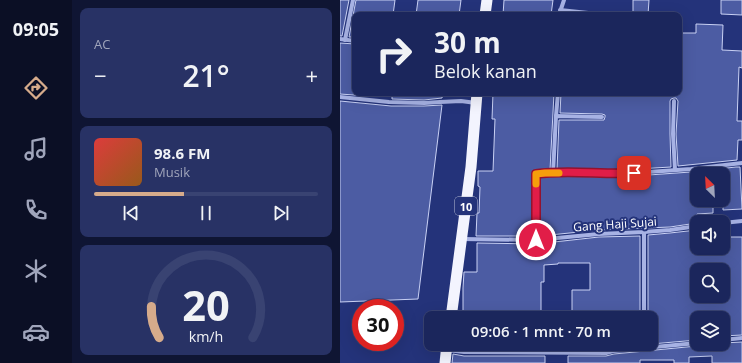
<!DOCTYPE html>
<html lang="id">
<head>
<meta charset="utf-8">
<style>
  :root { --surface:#1b265c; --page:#283265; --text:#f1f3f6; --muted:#a0a5bb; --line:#394372; --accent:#d6ab8b }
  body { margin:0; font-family:"Open Sans",sans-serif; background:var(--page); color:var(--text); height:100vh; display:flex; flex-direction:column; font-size:15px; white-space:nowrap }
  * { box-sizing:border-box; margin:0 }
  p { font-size:13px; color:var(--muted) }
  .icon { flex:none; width:22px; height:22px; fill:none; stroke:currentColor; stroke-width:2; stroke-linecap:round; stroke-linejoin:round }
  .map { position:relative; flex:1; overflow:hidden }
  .details { display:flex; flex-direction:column; gap:8px; padding:8px; background:#0f1533; width:268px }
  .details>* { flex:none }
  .top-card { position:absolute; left:12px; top:12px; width:330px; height:84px; border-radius:8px; box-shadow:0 4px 16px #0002,0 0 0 1px var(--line); background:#1b265c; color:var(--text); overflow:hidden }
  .needle { width:26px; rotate:336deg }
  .tools { position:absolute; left:350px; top:167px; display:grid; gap:8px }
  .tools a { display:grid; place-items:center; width:40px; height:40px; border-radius:8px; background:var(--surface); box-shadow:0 4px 16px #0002,0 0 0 1px var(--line); font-size:20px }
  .speed { position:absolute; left:12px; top:299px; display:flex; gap:8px; font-size:20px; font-weight:700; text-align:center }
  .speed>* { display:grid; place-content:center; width:52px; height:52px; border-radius:50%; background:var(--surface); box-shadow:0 4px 16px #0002,0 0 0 1px var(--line); line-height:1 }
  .speed .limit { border:6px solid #d22; background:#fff; color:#111 }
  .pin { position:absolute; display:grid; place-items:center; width:34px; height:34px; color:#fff; margin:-17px; border-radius:8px; box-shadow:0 2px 6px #0006 }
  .me { position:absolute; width:44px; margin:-22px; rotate:0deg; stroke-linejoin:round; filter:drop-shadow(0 0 3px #0008) }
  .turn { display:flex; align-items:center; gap:14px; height:84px; padding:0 16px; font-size:18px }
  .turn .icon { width:52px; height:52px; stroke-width:2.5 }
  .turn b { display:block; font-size:28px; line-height:34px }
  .big { font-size:30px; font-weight:600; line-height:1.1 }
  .details .tile { flex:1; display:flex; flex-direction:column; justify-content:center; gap:6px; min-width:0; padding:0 14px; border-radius:8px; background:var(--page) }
  .details .dial { align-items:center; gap:0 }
  .dial svg { height:104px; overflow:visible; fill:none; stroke:var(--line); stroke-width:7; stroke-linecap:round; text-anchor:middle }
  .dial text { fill:var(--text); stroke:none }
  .song { display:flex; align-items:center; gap:12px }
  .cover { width:48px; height:48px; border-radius:6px; background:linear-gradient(135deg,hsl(0 70% 55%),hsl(30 70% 35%)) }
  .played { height:4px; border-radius:2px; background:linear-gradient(90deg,var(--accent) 40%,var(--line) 40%) }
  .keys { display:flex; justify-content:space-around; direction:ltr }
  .heat { display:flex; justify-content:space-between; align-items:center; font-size:22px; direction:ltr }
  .trip { position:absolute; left:84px; top:311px; width:234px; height:40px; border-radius:8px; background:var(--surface); box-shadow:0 4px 16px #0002,0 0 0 1px var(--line); font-weight:600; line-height:40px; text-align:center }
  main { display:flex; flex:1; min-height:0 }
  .dock { display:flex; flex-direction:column; width:72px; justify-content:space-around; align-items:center; background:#0b0f25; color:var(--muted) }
  .dock .icon { width:28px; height:28px }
  .dock .current { color:var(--accent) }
  .dock b { font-size:18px; color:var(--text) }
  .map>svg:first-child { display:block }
</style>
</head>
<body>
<main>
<nav class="dock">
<b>09:05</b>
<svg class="icon current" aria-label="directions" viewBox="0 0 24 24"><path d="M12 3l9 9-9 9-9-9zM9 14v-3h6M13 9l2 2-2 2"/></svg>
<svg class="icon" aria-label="music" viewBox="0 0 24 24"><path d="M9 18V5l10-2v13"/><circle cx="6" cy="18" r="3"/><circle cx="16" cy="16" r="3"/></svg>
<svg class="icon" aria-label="phone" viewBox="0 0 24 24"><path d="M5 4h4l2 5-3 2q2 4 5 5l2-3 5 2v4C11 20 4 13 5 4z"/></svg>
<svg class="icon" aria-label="climate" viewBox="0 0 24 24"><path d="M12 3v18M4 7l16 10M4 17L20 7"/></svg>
<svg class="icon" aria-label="car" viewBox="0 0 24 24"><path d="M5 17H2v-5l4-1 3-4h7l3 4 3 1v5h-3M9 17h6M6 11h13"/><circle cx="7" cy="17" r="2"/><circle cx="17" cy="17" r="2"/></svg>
</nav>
<section class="details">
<div class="tile"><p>AC</p>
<div class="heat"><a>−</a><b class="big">21°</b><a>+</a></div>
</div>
<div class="tile">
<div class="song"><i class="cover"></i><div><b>98.6 FM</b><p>Musik</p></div></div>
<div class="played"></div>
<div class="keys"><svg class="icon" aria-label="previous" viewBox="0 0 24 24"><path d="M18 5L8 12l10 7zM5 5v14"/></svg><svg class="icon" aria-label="pause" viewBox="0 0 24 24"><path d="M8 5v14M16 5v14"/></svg><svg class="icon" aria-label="next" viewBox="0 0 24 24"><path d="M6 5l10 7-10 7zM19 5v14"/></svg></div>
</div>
<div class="tile dial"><svg viewBox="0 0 100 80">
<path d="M14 69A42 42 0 1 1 86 69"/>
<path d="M14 69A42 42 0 0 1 8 45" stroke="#d6ab8b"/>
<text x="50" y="56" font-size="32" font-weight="700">20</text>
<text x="50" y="72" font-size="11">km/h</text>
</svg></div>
</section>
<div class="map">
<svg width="402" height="363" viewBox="0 0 402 363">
  <rect width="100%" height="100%" fill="#24337a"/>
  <g fill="#4c5ca3" stroke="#c9d1f4" fill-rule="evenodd">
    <path d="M0,0H9L2,36H0Z"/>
    <path d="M16,0H55L53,15H15V37H9Z"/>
    <path d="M78,0H121L119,15H76Z"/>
    <path d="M164,0H213L211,15H163Z"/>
    <path d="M293,0H309L308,15H293Z"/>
    <path d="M381,0H402V15L381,14Z"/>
    <path d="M356,24L383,25L382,50L402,51V68L399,67L397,121H402V140H398L397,160L338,166L336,134L338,101L336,98H334L331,99L330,101V134L331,167L280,170H217L219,120H264L265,117V115L262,114L220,113L221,93H258V94L282,95V93H339V33H356Z"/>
    <path d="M0,43L15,44V93H28V96L0,94Z"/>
    <path d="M52,93H103L102,98L84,100L52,99Z"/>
    <path d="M153,93H214L210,170L195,171L193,174L192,236H136L137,213H139L140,187L138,186V171H153L155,119H152Z"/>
    <path d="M0,101L51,106H84L102,105L78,299L0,302Z"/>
    <path d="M396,167H400L402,209L383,210V174H357V200H373V213L357,214V223L330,227L259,230L200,236V177L213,176L280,177L351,172Z"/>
    <path d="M357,230V248H383V237H402V335L383,336V318H357V340L311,344V318H308V235L330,233ZM355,270H383V296H355Z"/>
    <path d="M300,236V318H232V290H250V263H218V264L204,265V282H201V318H123V288L124,272H137V243L196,244L259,237Z"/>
    <path d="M402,342V363H372V356L349,357V363H334V360H300V363H228V356H266L274,354L357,346L360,344H383V343Z"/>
    <path d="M114,344H205V349L124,348L114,347Z"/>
    <path d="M228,344H281V347L273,348L266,350L228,349Z"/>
    <path d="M113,354L124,356H205V363H112Z"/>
  </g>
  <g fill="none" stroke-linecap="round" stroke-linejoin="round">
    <g stroke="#a7b2e4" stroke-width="4">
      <path d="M220,10L267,15"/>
      <path d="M219,15L224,0"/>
      <path d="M0,39L15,41"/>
      <path d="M5,40L13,0"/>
      <path d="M0,97L49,102L84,103L100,102L121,101L136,103"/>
      <path d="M334,101L333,134L335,170"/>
      <path d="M216,116L218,93"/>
      <path d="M213,173L216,116L262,117"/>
      <path d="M383,223L402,221"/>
      <path d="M304,232V318"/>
      <path d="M122,239L196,240L259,234L304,232L330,230L357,226"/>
      <path d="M196,240V174L213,173L280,174L351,169L402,163"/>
      <path d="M383,340L402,338"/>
      <path d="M107,350L124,352L266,353L273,351L300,349L304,348L357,343"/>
    </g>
    <g stroke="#f3f4fe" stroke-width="11">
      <path d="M145,15L147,0"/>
      <path d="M111,318L131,167L137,93"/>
      <path d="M105,363L107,344"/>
    </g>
  </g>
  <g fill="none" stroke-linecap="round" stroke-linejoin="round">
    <g stroke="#92132f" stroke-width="10">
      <path id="route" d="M196,240V174C228,169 261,175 294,173"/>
    </g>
    <use href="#route" stroke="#e11d48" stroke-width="7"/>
    <path stroke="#f59e0b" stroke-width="7" d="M196,184V174L205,173H219"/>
  </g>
  <g text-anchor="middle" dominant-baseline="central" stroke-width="4" stroke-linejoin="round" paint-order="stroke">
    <rect fill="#24337a" stroke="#bdc2d7" stroke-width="1" x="115" y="197" width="22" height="18" rx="3"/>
    <g font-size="11" font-weight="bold" fill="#fff">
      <text x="126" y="206">10</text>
    </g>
    <g font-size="12" fill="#fff" stroke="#24337a">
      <text transform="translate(275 224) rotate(-4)">Gang Haji Sujai</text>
    </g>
  </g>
</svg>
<div class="tools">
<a><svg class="needle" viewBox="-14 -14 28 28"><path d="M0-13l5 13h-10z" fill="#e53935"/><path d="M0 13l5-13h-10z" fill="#a0a5bb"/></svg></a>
<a><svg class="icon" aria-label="sound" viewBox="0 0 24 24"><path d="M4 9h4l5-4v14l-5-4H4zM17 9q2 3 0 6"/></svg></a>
<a><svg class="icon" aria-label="search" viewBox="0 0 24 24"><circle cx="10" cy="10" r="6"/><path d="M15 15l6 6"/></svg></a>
<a><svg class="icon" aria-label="layers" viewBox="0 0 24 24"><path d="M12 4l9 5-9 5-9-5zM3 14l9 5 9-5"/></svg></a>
</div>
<div class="speed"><div class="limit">30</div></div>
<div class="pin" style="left:294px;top:173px;background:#d93025"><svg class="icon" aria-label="arrive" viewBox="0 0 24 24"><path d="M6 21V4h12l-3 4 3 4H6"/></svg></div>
<svg class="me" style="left:196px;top:240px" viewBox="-20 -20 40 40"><circle r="17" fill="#e11d48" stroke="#fff" stroke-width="3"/><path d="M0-11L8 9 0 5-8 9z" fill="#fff"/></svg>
<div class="trip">09:06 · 1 mnt · 70 m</div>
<div class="top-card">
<div class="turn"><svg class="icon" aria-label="right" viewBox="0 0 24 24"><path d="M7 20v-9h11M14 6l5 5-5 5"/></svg><div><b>30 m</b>Belok kanan</div></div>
</div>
</div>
</main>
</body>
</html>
